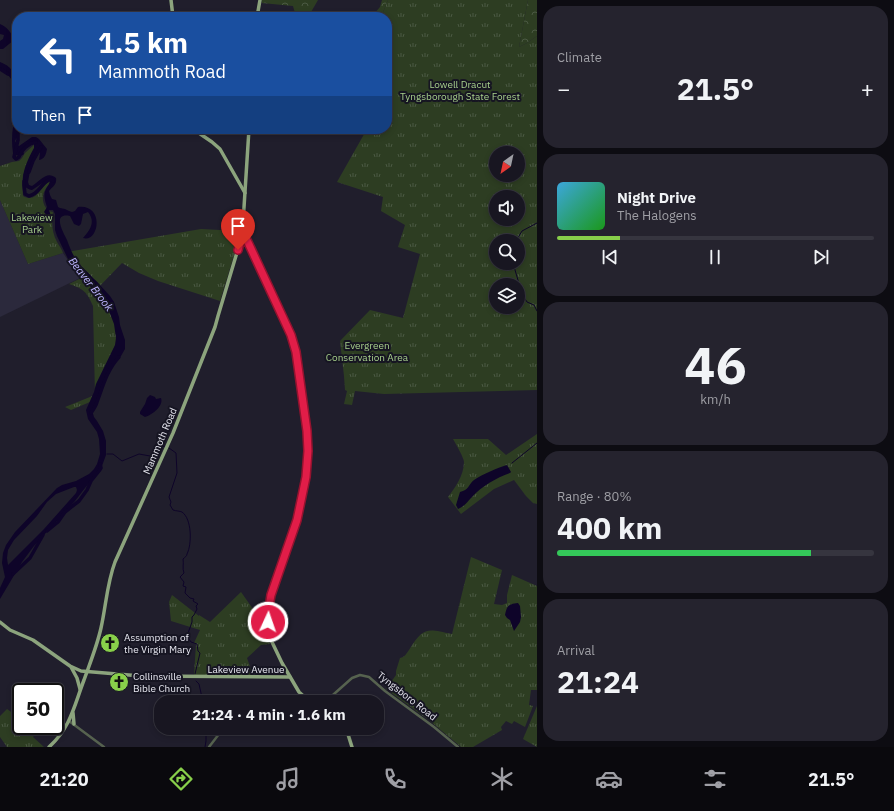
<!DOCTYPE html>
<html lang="en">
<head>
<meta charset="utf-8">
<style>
  :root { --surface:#181621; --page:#25232e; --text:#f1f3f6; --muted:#9f9fa5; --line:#36353f; --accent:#88cf4a }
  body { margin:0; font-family:"IBM Plex Sans",sans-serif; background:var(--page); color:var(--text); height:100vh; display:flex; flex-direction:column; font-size:15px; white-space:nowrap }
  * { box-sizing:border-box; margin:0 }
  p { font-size:13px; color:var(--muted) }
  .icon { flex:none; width:22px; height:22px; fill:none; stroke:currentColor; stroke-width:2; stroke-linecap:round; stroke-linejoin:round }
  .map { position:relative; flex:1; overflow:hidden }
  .drawer { display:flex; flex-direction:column; gap:6px; padding:6px; background:#0d0c12; width:357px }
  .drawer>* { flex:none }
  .banner { position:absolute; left:12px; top:12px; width:380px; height:122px; border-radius:16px; box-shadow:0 2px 6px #0003,0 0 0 1px var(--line); background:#1a4fa0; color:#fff; overflow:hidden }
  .needle { width:26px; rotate:213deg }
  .tools { position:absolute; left:489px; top:146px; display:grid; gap:8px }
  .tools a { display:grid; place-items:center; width:36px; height:36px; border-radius:50%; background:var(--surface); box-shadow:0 2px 6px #0003,0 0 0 1px var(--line); font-size:20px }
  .speed { position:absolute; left:12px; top:683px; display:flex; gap:8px; font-size:20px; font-weight:700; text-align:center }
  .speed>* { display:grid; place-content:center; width:52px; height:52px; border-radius:50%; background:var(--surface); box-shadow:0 2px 6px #0003,0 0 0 1px var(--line); line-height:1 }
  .speed .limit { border:2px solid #111; border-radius:6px; background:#fff; color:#111 }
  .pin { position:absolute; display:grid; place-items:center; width:34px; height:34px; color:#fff; margin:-41px -17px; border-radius:50% 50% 50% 0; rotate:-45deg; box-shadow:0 0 4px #0007 }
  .pin .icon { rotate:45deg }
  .me { position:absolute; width:44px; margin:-22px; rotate:3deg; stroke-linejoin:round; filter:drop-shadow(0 0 3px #0008) }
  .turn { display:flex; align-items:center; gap:14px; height:84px; padding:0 20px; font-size:18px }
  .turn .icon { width:52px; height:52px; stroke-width:2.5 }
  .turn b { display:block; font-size:28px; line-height:34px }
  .then { display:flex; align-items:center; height:38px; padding:0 20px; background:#0003; gap:8px; font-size:15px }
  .big { font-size:30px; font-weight:700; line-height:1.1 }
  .drawer .widget { flex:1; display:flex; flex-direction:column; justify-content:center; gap:6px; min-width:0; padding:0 14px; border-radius:16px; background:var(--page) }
  .drawer .dial { align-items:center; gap:0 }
  .dial b { font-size:52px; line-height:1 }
  .song { display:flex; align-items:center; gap:12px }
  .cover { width:48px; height:48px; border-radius:6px; background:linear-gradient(135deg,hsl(200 70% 55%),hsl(120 70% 35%)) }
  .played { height:4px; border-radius:2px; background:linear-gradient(90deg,var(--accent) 20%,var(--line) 20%) }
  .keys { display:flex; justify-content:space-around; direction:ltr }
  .heat { display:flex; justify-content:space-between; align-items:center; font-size:22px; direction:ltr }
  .charge { height:6px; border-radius:3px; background:linear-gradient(90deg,#34c759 80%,var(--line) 0) }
  .trip { position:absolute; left:154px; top:695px; width:230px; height:40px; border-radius:16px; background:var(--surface); box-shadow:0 2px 6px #0003,0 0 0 1px var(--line); font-weight:700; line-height:40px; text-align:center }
  .menu { display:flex; height:64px; justify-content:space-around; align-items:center; background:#0a090d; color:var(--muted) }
  .menu .icon { width:28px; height:28px }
  .menu .active { color:var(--accent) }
  .menu b { font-size:18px; color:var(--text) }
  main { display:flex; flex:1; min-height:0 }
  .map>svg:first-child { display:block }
</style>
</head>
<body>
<main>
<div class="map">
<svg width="537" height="747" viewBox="0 0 537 747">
  <defs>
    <pattern id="forest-crowns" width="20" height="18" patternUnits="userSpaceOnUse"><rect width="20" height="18" fill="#2d3d22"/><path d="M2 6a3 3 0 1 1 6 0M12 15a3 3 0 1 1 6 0" fill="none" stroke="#4b5943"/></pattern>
    <pattern id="park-tufts" width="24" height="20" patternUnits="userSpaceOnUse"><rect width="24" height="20" fill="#2d3d22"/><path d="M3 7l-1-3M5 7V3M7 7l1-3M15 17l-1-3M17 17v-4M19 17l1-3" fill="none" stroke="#4b5943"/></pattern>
  </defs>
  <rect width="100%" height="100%" fill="#201e2c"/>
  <path fill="#2b293c" d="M0,200L28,264L63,253L80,278L0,317Z"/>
  <g fill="url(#forest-crowns)">
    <path d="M262,0H318L311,12L326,17H295V13L293,6L262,3Z"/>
    <path d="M382,0H388L381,17H357L374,14L380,7Z"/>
    <path d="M528,0H537V36L527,43L519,47Z"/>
  </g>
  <g fill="url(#park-tufts)" fill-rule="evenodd">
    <path d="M388,0H528L519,47L527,43L537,36V390L384,394L355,391L352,405L344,404L347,391L345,390L344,376L340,341L370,310L403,318L420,254L398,247L405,225L381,211L383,197L337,182L367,129H387V17H381ZM496,153H518V175H496ZM496,197H518V219H496ZM496,241H518V263H496ZM496,285H518V307H496Z"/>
    <path d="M35,144H38L26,169L23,175L22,184L23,196C37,204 40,186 50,181L51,182C49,185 46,187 45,190C40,198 44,211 53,212C51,221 52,233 57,242C59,246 62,249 63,253L28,264L0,200V166L12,162L19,161L22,158L25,153Z"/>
    <path d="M201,229L239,231V239L220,301L158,281L139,273L122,263L96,290L67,252Z"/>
    <path d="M83,277L92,289L109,306L117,324L120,349L106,370L97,399L71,410L65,407L95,395L93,306C87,292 84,289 69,284Z"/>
    <path d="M537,434V504L533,503L526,496L514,480L494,489L461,514L448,497C455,488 464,475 464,462C464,458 456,444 453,439H488L506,455Z"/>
    <path d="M471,557L502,570L494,604L502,605L507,603V595L512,575L537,586V690H531L529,705L533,706L525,727L514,721L512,724L506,721L501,727L502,730L473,747H461L430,721L386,689L396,675V671L400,658C405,657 406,654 409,650C424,626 427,629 452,634Z"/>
    <path d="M241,592L253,609L265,613V627L270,644L261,645L247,658L253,675H194L196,644L194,643L200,630L171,621L169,602L172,595L199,616V615L210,622Z"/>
    <path d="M537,706V747L523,739Z"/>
    <path d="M7,709L21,719V726H30L36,733L33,737L44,747H7L0,737V716Z"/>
  </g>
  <g fill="#0e0429" fill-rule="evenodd">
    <path d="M0,24C7,27 12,33 14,40L3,49H0V41L3,39L4,35L0,34Z"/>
    <path d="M0,62C22,70 17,91 17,111L13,99L12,80L3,69L0,68Z"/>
    <path d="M17,112V129H19C20,134 17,137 15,141L17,145L19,146L32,137H36L39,139L47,149C46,154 45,159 39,160L40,153L39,151C31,158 30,172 28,182L29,185L32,186C40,181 47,170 56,178C57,185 53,186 49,191L50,195L52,199L56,200L58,207L60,208L65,209L69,211L72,212L75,211L78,207C105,204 99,243 83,238C90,230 96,222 88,212L83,214L81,224L79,226L74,224L70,216C51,212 64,234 67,240C70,248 73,256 78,262C82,268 88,272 93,278C99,283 104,290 110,296L114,302L119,317L120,325L125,340V349L121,356L111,365L107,373L103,387L92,410L94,417L97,421L103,431L106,441V455L102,466L75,501L34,546L22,562L0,599V588L5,577L2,563L3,553L6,545L15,532L57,488L62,485L76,481L89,474L94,469L97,464L100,454L99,439L97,432L88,419L86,410L94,392L96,384L115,345L116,338L114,324L109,311L97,293L77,273L68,259L57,236L55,230V214L53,210H49L51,216V218L48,217L44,212L47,207C45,201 43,195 46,189C48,185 50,184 50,179L47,180L32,190C13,187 29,157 34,148V143H33L24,147L23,151L24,154C21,157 16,156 13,153C11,139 12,126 17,112ZM74,487H76L77,490L76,493L44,529L8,565L7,558L8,550L14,540L37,516L47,502L56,494Z"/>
    <path d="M150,395L155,397L156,399L161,398C164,406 152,415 145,417L140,414V412L145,404L147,398Z"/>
    <path d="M507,465L511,472L510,473C496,478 482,486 472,497C467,502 465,506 458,509L456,505L460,492C469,490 468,485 474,480C483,474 497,468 507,465Z"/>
    <path d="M518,603L520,606L521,617L520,622L514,631L510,620L507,618L505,615C507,606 508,604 518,603Z"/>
  </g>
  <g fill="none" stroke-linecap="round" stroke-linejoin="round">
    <g stroke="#0e0429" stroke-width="1">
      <path d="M516,241L522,231L537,223"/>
      <path d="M513,263L522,294L527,302L534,305L537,311"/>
      <path d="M169,448L176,453L177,473L169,497L171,502L170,505L173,510C176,511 180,511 182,512C192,519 192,544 187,554C187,556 185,557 183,559C184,564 182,568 184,573L180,577L184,582L183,586L186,587L185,593L190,598L194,599L193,601L198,604L196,606L197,609L194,615L192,617V622L187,636L191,642L197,644L198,651L200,653L195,674"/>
      <path d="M107,454H113L122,461L139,454L150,456L154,454L161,447L165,446"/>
      <path d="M512,463L537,443"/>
      <path d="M196,681L199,684L203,702"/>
      <path d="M205,747L206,741V728"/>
    </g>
    <g stroke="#0e0429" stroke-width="3.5">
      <path d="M0,69L8,74"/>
      <path d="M18,129V140L14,157L16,159L19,157C21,150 29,143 36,142"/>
      <path d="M29,172L33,161L41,147"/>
      <path d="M24,181V185L25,194L29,196C41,193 41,181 52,179L53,181"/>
      <path d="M91,413C93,410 96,406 97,402C103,386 107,370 119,357"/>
      <path d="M47,531L58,522L65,512L79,501L87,490L91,481L99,471L101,468L100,464"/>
      <path d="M13,574L30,558L43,535"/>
    </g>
    <g stroke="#56624f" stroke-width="2.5">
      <path d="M325,702L352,678L360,675L369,677L385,691L434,727L458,747"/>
      <path d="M69,721L104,747"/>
      <path d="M209,747L219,734L225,728"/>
    </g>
    <g stroke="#8ca47d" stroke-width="3.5">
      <path d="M171,0L173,17"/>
      <path d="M257,17L260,0"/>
      <path d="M193,129L212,142L220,149L245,193"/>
      <path d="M243,229L246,238L291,335L295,352L307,431L308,451L306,477L297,520L271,595L268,613V622L269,630L272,642L282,663L299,692L310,702"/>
      <path d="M0,622L10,630L33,640L70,666L81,671L141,676L290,677"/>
      <path d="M71,667L77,678L80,689"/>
      <path d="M73,713L74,724"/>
      <path d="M346,728L352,747"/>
      <path d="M49,747C71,727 74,706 84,680C90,663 97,646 101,628C106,606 107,583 115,562L173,433L215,327L218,316L241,239L243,223L249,129"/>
    </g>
  </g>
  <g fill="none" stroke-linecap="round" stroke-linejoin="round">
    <g stroke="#92132f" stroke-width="10">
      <path id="route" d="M238,250L241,239L243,228L246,238L291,335L296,352L307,431L308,451L306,477L297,520L271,595L268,613V622"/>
    </g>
    <use href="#route" stroke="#e11d48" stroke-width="7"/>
  </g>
  <defs>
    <g id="church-disc" transform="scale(1)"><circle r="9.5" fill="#88cf4a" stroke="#161522"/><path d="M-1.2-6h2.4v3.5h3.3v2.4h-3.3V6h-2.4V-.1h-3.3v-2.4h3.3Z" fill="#111"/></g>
  </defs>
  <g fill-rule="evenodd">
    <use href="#church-disc" x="110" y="643"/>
    <use href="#church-disc" x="119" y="682"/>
  </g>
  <g text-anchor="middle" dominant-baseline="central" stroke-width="4" stroke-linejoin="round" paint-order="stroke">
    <g font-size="10" fill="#a8d08c" stroke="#161522">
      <text x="460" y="84">Lowell Dracut<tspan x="460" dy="12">Tyngsborough State Forest</tspan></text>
      <text x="32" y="217">Lakeview<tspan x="32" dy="12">Park</tspan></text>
      <text x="367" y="345">Evergreen<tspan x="367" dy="12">Conservation Area</tspan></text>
    </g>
    <g font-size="10" fill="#e8e8f1" stroke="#161522">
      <text transform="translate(160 441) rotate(-67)">Mammoth Road</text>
      <text x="246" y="669">Lakeview Avenue</text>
      <text transform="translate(407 696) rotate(38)">Tyngsboro Road</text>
    </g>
    <g font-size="10" fill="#e8e8f1" stroke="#161522" text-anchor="start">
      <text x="124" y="637">Assumption of<tspan x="124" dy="12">the Virgin Mary</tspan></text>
      <text x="133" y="676">Collinsville<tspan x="133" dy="12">Bible Church</tspan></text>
    </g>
    <g font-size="11" font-style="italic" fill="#bcb4fd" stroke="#161522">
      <text transform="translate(91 284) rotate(52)">Beaver Brook</text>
    </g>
  </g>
</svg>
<div class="tools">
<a><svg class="needle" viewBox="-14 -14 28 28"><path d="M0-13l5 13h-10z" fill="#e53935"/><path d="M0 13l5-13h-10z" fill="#9f9fa5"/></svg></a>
<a><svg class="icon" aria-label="sound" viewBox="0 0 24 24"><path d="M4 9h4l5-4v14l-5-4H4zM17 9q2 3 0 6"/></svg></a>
<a><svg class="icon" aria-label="search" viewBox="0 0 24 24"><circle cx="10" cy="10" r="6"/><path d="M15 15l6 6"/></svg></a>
<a><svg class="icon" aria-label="layers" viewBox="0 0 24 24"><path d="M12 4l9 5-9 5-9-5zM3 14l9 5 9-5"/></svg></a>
</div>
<div class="speed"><div class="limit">50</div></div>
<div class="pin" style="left:238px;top:250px;background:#d93025"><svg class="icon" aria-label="arrive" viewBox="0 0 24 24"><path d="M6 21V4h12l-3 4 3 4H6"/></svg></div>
<svg class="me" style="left:268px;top:622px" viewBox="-20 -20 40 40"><circle r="17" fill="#e11d48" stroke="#fff" stroke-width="3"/><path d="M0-11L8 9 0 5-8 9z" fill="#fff"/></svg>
<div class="trip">21:24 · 4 min · 1.6 km</div>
<div class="banner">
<div class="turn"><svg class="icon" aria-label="left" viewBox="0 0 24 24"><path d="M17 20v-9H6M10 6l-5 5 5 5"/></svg><div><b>1.5 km</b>Mammoth Road</div></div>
<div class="then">Then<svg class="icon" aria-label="arrive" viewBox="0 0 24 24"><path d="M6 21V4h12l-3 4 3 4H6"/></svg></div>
</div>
</div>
<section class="drawer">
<div class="widget"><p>Climate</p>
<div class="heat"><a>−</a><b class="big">21.5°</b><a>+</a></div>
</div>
<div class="widget">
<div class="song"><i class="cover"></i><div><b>Night Drive</b><p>The Halogens</p></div></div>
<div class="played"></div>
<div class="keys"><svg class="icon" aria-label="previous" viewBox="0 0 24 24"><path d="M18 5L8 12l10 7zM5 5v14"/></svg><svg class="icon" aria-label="pause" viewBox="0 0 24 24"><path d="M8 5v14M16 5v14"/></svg><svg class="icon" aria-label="next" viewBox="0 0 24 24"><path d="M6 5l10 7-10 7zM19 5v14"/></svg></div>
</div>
<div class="widget dial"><b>46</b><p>km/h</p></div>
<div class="widget"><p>Range · 80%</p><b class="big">400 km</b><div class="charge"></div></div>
<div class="widget"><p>Arrival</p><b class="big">21:24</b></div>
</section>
</main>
<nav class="menu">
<b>21:20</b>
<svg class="icon active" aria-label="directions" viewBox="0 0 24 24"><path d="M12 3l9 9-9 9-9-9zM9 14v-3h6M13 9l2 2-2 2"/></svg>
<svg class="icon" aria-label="music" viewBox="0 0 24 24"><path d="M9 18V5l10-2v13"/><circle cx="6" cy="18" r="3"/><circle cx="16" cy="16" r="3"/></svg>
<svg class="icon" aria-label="phone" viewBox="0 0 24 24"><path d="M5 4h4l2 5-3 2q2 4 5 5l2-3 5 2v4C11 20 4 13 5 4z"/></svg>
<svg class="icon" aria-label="climate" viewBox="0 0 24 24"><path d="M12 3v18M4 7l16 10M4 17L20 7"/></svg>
<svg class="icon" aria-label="car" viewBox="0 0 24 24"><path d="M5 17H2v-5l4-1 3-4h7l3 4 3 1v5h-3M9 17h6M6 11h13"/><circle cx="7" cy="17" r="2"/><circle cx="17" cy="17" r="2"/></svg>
<svg class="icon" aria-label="filters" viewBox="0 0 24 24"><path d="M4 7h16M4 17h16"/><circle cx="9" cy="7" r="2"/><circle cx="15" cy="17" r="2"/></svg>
<b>21.5°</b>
</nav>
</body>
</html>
